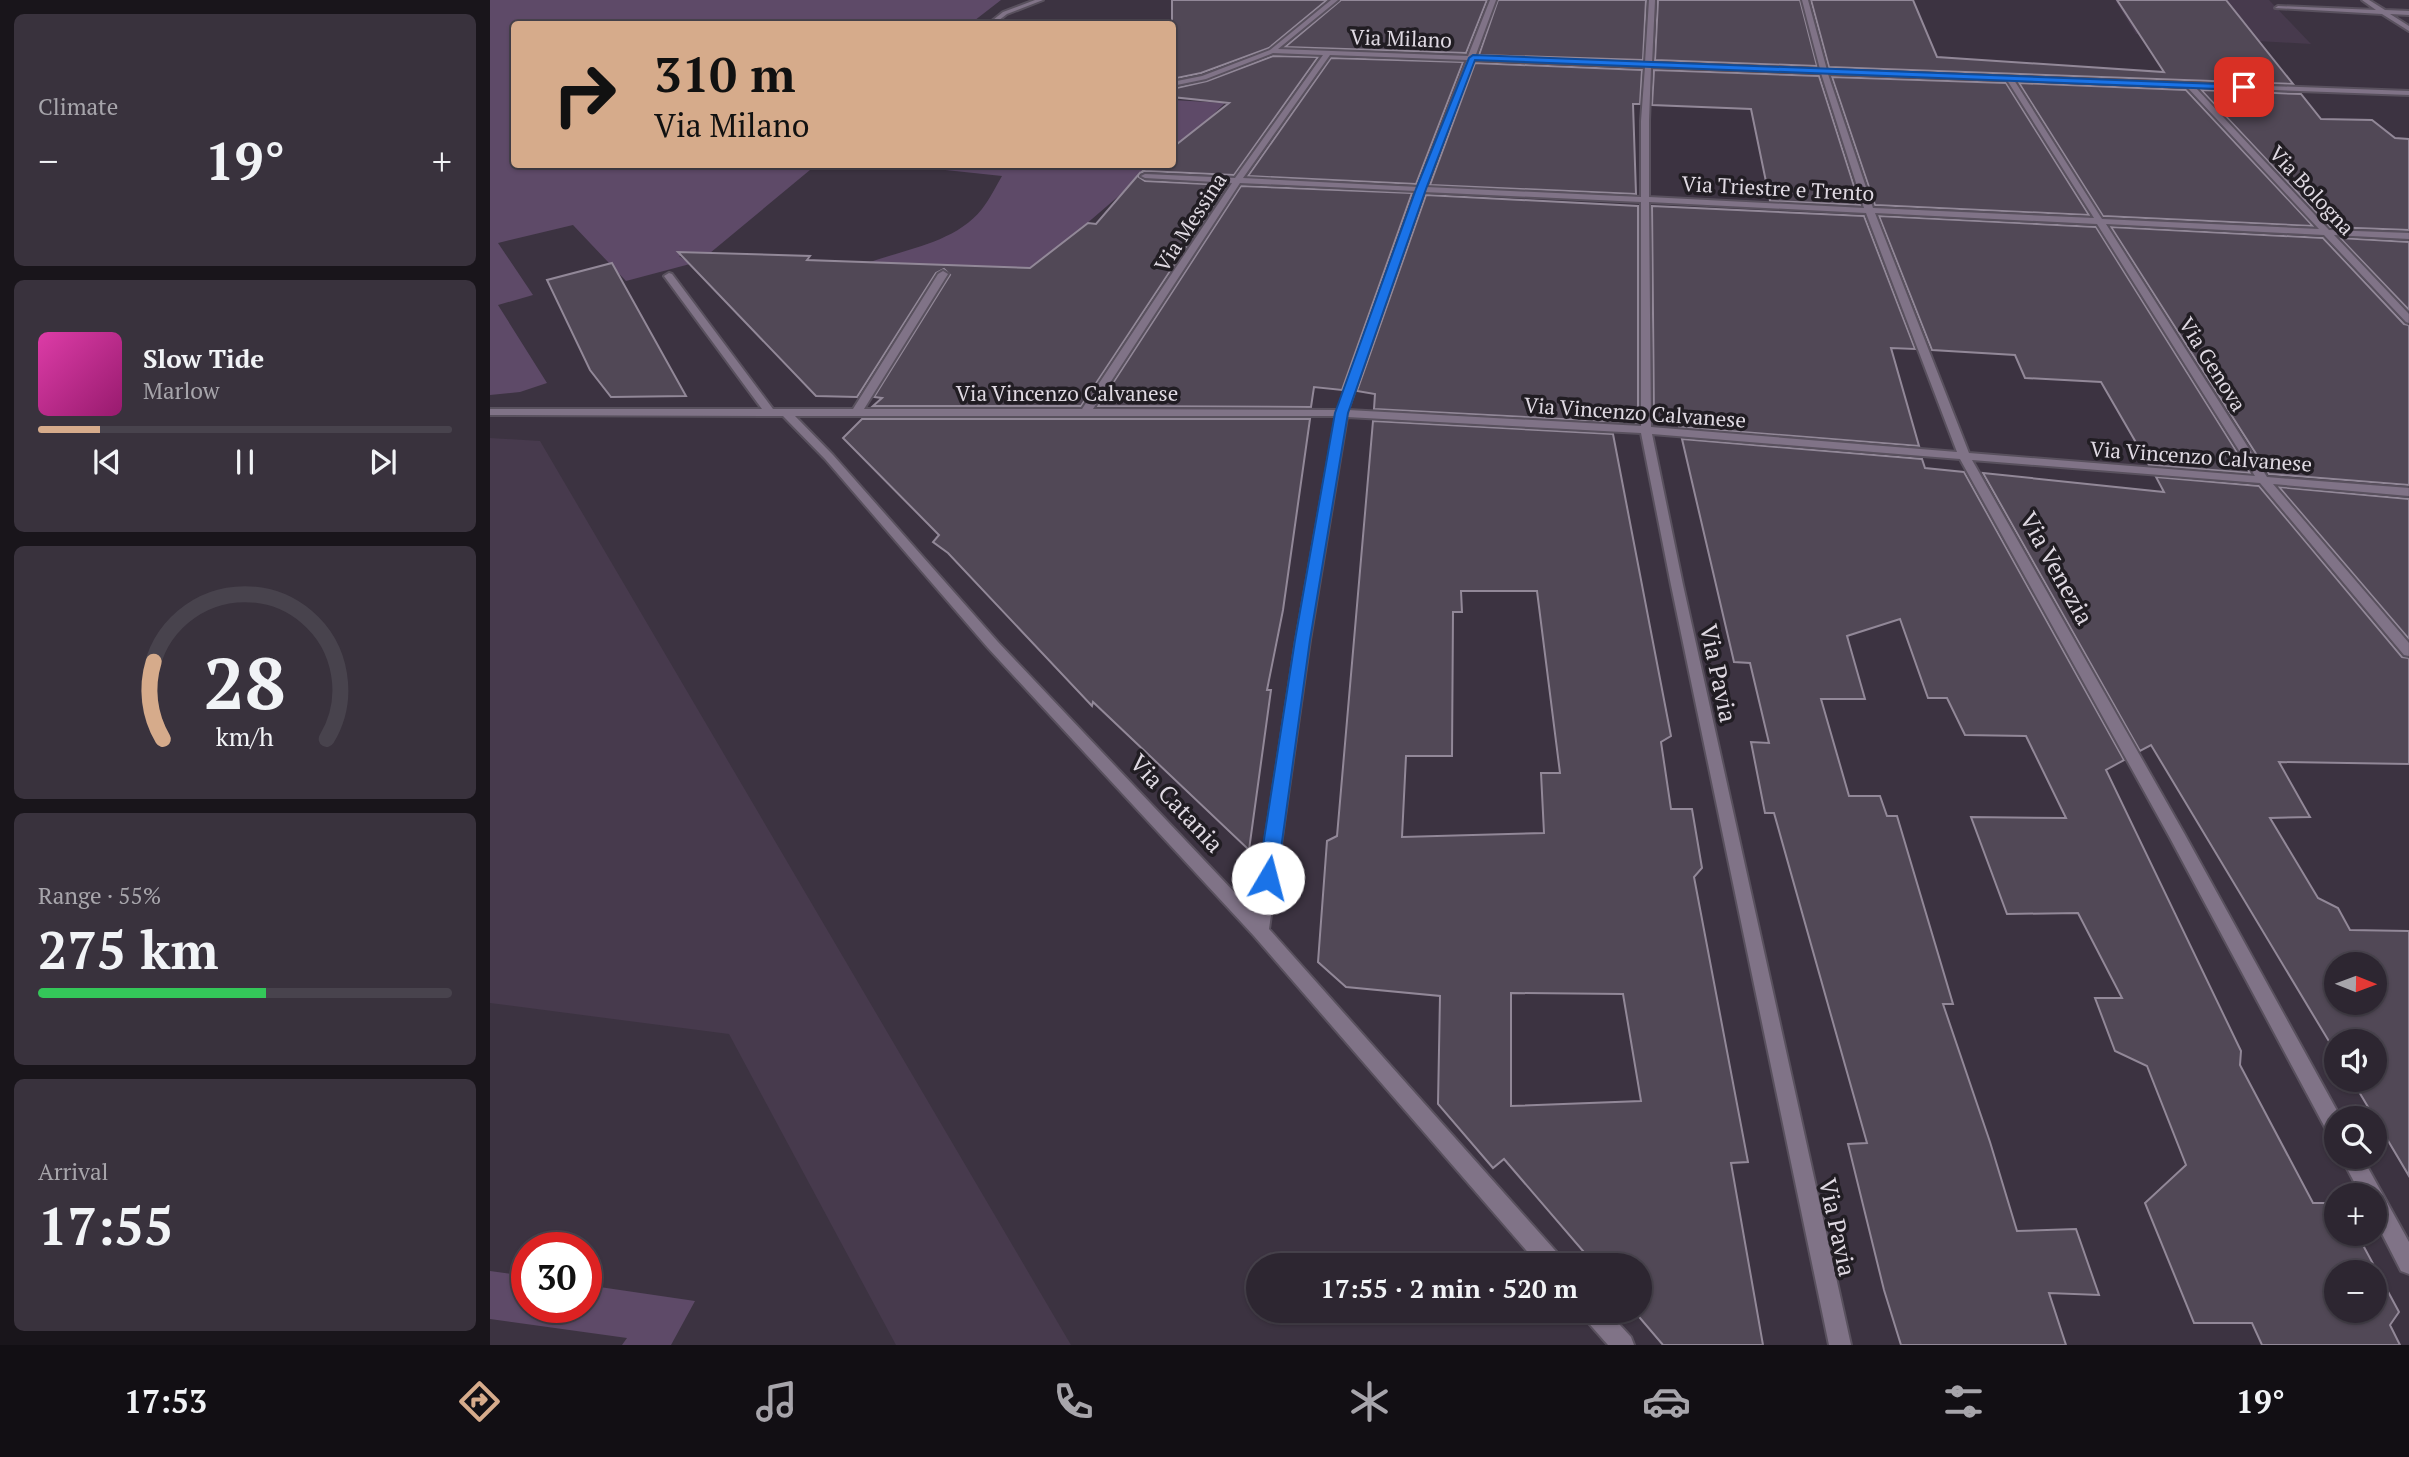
<!DOCTYPE html>
<html lang="en">
<head>
<meta charset="utf-8">
<style>
  :root { --surface:#2d2631; --page:#39323d; --text:#f1f3f6; --muted:#a7a5ab; --line:#48434d; --accent:#d6ab8b }
  body { margin:0; font-family:"PT Serif",serif; background:var(--page); color:var(--text); height:100vh; display:flex; flex-direction:column; font-size:26px; white-space:nowrap }
  * { box-sizing:border-box; margin:0 }
  p { font-size:23px; color:var(--muted) }
  .icon { flex:none; width:38px; height:38px; fill:none; stroke:currentColor; stroke-width:2; stroke-linecap:round; stroke-linejoin:round }
  .map { position:relative; flex:1; overflow:hidden }
  .drawer { display:flex; flex-direction:column; gap:14px; padding:14px; background:#19151b; width:490px }
  .drawer>* { flex:none }
  .hud { position:absolute; left:21px; top:21px; width:665px; height:147px; border-radius:7px; box-shadow:0 2px 5px #0004,0 0 0 2px var(--line); background:#d6ab8b; color:#111; overflow:hidden }
  .needle { width:46px; rotate:91deg }
  .fabs { position:absolute; left:1834px; top:952px; display:grid; gap:14px }
  .fabs a { display:grid; place-items:center; width:63px; height:63px; border-radius:50%; background:var(--surface); box-shadow:0 2px 5px #0004,0 0 0 2px var(--line); font-size:35px }
  .speed { position:absolute; left:21px; top:1232px; display:flex; gap:14px; font-size:35px; font-weight:700; text-align:center }
  .speed>* { display:grid; place-content:center; width:91px; height:91px; border-radius:50%; background:var(--surface); box-shadow:0 2px 5px #0004,0 0 0 2px var(--line); line-height:1 }
  .speed .limit { border:10px solid #d22; background:#fff; color:#111 }
  .pin { position:absolute; display:grid; place-items:center; width:60px; height:60px; color:#fff; margin:-30px; border-radius:14px; box-shadow:0 4px 10px #0006 }
  .me { position:absolute; width:77px; margin:-38px; rotate:8deg; stroke-linejoin:round; filter:drop-shadow(0 0 5px #0008) }
  .turn { display:flex; align-items:center; gap:24px; height:147px; padding:0 28px; font-size:32px }
  .turn .icon { width:91px; height:91px; stroke-width:2.5 }
  .turn b { display:block; font-size:49px; line-height:60px }
  .big { font-size:52px; font-weight:700; line-height:1.1 }
  .drawer .card { flex:1; display:flex; flex-direction:column; justify-content:center; gap:10px; min-width:0; padding:0 24px; border-radius:10px; background:var(--page) }
  .drawer .dial { align-items:center; gap:0 }
  .dial svg { height:182px; overflow:visible; fill:none; stroke:var(--line); stroke-width:7; stroke-linecap:round; text-anchor:middle }
  .dial text { fill:var(--text); stroke:none }
  .song { display:flex; align-items:center; gap:21px }
  .cover { width:84px; height:84px; border-radius:10px; background:linear-gradient(135deg,hsl(320 70% 55%),hsl(320 70% 35%)) }
  .played { height:7px; border-radius:4px; background:linear-gradient(90deg,var(--accent) 15%,var(--line) 15%) }
  .keys { display:flex; justify-content:space-around; direction:ltr }
  .heat { display:flex; justify-content:space-between; align-items:center; font-size:38px; direction:ltr }
  .charge { height:10px; border-radius:5px; background:linear-gradient(90deg,#34c759 55%,var(--line) 0) }
  .trip { position:absolute; left:756px; top:1253px; width:406px; height:70px; border-radius:35px; background:var(--surface); box-shadow:0 2px 5px #0004,0 0 0 2px var(--line); font-weight:700; line-height:70px; text-align:center }
  .tab-bar { display:flex; height:112px; justify-content:space-around; align-items:center; background:#120f14; color:var(--muted) }
  .tab-bar .icon { width:49px; height:49px }
  .tab-bar .current { color:var(--accent) }
  .tab-bar b { font-size:32px; color:var(--text) }
  main { display:flex; flex:1; min-height:0 }
  .map>svg:first-child { display:block }
</style>
</head>
<body>
<main>
<section class="drawer">
<div class="card"><p>Climate</p>
<div class="heat"><a>−</a><b class="big">19°</b><a>+</a></div>
</div>
<div class="card">
<div class="song"><i class="cover"></i><div><b>Slow Tide</b><p>Marlow</p></div></div>
<div class="played"></div>
<div class="keys"><svg class="icon" aria-label="previous" viewBox="0 0 24 24"><path d="M18 5L8 12l10 7zM5 5v14"/></svg><svg class="icon" aria-label="pause" viewBox="0 0 24 24"><path d="M8 5v14M16 5v14"/></svg><svg class="icon" aria-label="next" viewBox="0 0 24 24"><path d="M6 5l10 7-10 7zM19 5v14"/></svg></div>
</div>
<div class="card dial"><svg viewBox="0 0 100 80">
<path d="M14 69A42 42 0 1 1 86 69"/>
<path d="M14 69A42 42 0 0 1 10 35" stroke="#d6ab8b"/>
<text x="50" y="56" font-size="32" font-weight="700">28</text>
<text x="50" y="72" font-size="11">km/h</text>
</svg></div>
<div class="card"><p>Range · 55%</p><b class="big">275 km</b><div class="charge"></div></div>
<div class="card"><p>Arrival</p><b class="big">17:55</b></div>
</section>
<div class="map">
<svg width="1919" height="1345" viewBox="0 0 1919 1345">
  <rect width="100%" height="100%" fill="#3c3341"/>
  <g fill="#473a4d">
    <path d="M1625,0H1779L1821,44L1646,34Z"/>
    <path d="M0,438L50,441L581,1345H406L239,1034L0,1003Z"/>
  </g>
  <g fill="#5e4a68">
    <path d="M0,0H511L480,24H24V164L326,165L220,253L204,252L189,256L200,264L136,281L83,225L8,243L43,295L8,305L57,383L30,392L0,395Z"/>
    <path d="M683,100L735,103L683,153Z"/>
    <path d="M450,165H671L653,169L631,194L544,269L380,262C417,249 466,242 492,209C500,199 506,186 512,176L446,169Z"/>
    <path d="M0,1271L37,1276V1307H96V1285L205,1301L181,1345H132L137,1338L0,1319Z"/>
  </g>
  <g fill="#514856" stroke="#928898" stroke-width="2" fill-rule="evenodd">
    <path d="M682,0H837L779,48L711,73L682,79Z"/>
    <path d="M851,0H997L976,53L795,47Z"/>
    <path d="M1008,0H1156L1153,60L989,55Z"/>
    <path d="M1168,0H1310L1327,66L1165,60Z"/>
    <path d="M1321,0H1423L1447,57L1674,72L1627,0H1736L1803,84L1339,67Z"/>
    <path d="M783,56L828,57L744,175L655,171L650,173L662,164H682V148L739,103L682,97V89L717,81Z"/>
    <path d="M841,58L973,62L926,184L758,176Z"/>
    <path d="M985,63L1152,70L1150,104H1143L1146,194L940,185Z"/>
    <path d="M1164,70L1329,76L1370,205L1280,201L1261,109L1162,105Z"/>
    <path d="M1342,77L1516,83L1599,215L1385,205Z"/>
    <path d="M1529,83L1696,90L1823,226L1613,216Z"/>
    <path d="M1711,90L1811,94L1831,119L1882,120L1905,138L1919,139V230L1840,227Z"/>
    <path d="M649,174V177L655,181L737,185L591,406H383L392,398L384,397L460,275L454,269L446,273L367,397L326,396L188,252L320,256L317,260L540,268L598,223L606,224Z"/>
    <path d="M751,186L922,193L852,390L824,387L821,407L608,406Z"/>
    <path d="M936,195L1148,206V423L884,409L885,394L867,391Z"/>
    <path d="M1162,206L1374,216L1425,349L1401,348L1429,446L1189,427L1187,417L1164,421Z"/>
    <path d="M1389,216L1606,227L1760,473L1659,465L1611,382L1535,378L1525,355L1442,350Z"/>
    <path d="M1621,227L1833,238L1914,324L1919,325V485L1779,474Z"/>
    <path d="M1850,238L1919,242V310Z"/>
    <path d="M122,263L196,396L121,397L100,370L57,280Z"/>
    <path d="M372,419H820L793,610L777,690H781L759,850L603,702L602,706L458,553L443,542L449,535L353,438Z"/>
    <path d="M883,421L1123,434L1181,736L1171,742L1181,809H1202L1212,868L1204,877L1258,1162L1241,1163L1273,1345H1173L1144,1311H1150V1265H1105L1014,1159L1003,1168L948,1104L950,996L856,987L828,962L837,841L847,836ZM971,591H1047L1070,773H1051L1054,833L912,837L916,756H962L963,612H972ZM1021,993L1133,994L1151,1101L1021,1106Z"/>
    <path d="M1192,439L1432,459L1435,468L1474,472L1634,760L1616,770L1751,1051L1750,1065L1823,1203H1846V1234H1867L1909,1312L1900,1325L1910,1345H1772L1762,1323H1704L1655,1203L1696,1165L1657,1066L1625,1051L1605,998H1632L1588,913L1517,914L1481,817L1576,818L1536,736L1475,735L1457,698H1438L1410,619L1357,636L1375,699H1331L1359,796H1390L1397,816H1407L1463,1004H1453L1500,1142L1527,1231L1586,1229L1609,1295L1559,1293L1576,1345H1411L1394,1290L1358,1144L1377,1143L1284,813H1275L1261,742L1279,743L1260,663L1244,662ZM1846,1272H1885V1311H1846Z"/>
    <path d="M1493,473L1674,492L1666,477L1769,486L1912,657L1919,658V764L1789,762L1820,817L1780,818L1828,898L1848,908L1860,930L1919,931V1176L1862,1080H1885V1041H1846V1053L1661,745L1650,751ZM1846,964H1885V1003H1846Z"/>
    <path d="M1789,487L1919,499V639Z"/>
  </g>
  <g fill="none" stroke-linecap="round" stroke-linejoin="round">
    <g stroke="#59515e" stroke-width="4">
      <g id="minor">
        <path d="M545,0H553L517,14L504,24H498L513,12Z"/>
        <path d="M841,0H848L788,49L978,56L1000,0H1006L985,57L1155,63L1159,0H1165L1162,63L1330,69L1312,0H1318L1337,70L1919,91V95L1705,87L1839,230L1919,233V239L1844,235L1919,314V323L1916,322L1834,235L1616,224L1777,477L1919,488V496L1783,484L1919,643V656L1914,655L1770,483L1482,460L1694,833L1851,1118H1846V1138L1839,1135L1680,838L1470,459L1162,434L1193,585L1361,1345H1339L1181,585L1151,433L857,417L820,640L779,929L1071,1257L1074,1265H1049L764,936L498,648L335,459L293,416L0,415V409H272L174,276L179,273L182,274L283,409H363L448,274L453,271L458,274L374,409H592L742,183L655,178L651,176L655,174L745,178L833,55L783,53L716,79L682,86V82L712,76L780,50ZM840,55L977,60L928,187L753,178ZM983,60L1155,67L1151,121V197L936,187ZM1161,67L1331,73L1374,208L1159,197V121ZM1338,74L1517,80L1604,218L1383,208ZM1524,80L1697,87L1829,229L1612,219ZM750,183L926,191L848,410L603,409ZM934,192L1151,202V426L858,410ZM1159,202L1376,213L1467,452L1161,427ZM1385,213L1607,224L1765,476L1479,453ZM305,416H846L806,640L764,913L508,642L343,455Z"/>
        <path d="M1872,0H1879L1895,10L1919,11V15L1900,14L1919,26V31L1892,14L1785,8L1788,6L1886,10Z"/>
        <path d="M1851,1157H1872L1919,1242V1274L1911,1271L1885,1220V1195H1871Z"/>
        <path d="M1092,1311H1117L1141,1337L1144,1345H1118L1095,1319Z"/>
      </g>
    </g>
    <use href="#minor" fill="#807387" fill-rule="evenodd"/>
  </g>
  <path fill="#1a73e8" stroke="#114b97" stroke-width="2" d="M983,55L1754,85L1758,87L1754,90L985,60L936,189L858,413L820,640L787,878L784,883L778,885L771,883L768,878L805,640L845,413L926,189L979,58Z"/>
  <g text-anchor="middle" dominant-baseline="central" stroke-width="7" stroke-linejoin="round" paint-order="stroke">
    <g font-size="21" fill="#dfd9e2" stroke="#211d23">
      <text transform="translate(911 38) rotate(2)">Via Milano</text>
      <text transform="translate(1288 188) rotate(3)">Via Triestre e Trento</text>
      <text transform="translate(1822 190) rotate(47)">Via Bologna</text>
      <text transform="translate(700 222) rotate(-57)">Via Messina</text>
      <text transform="translate(1723 364) rotate(58)">Via Genova</text>
      <text x="577" y="393">Via Vincenzo Calvanese</text>
      <text transform="translate(1145 412) rotate(4)">Via Vincenzo Calvanese</text>
      <text transform="translate(1711 456) rotate(4)">Via Vincenzo Calvanese</text>
    </g>
    <g font-size="24" fill="#dfd9e2" stroke="#211d23">
      <text transform="translate(1567 568) rotate(61)">Via Venezia</text>
      <text transform="translate(1229 673) rotate(78)">Via Pavia</text>
      <text transform="translate(687 803) rotate(47)">Via Catania</text>
      <text transform="translate(1348 1227) rotate(78)">Via Pavia</text>
    </g>
  </g>
</svg>
<div class="fabs">
<a><svg class="needle" viewBox="-14 -14 28 28"><path d="M0-13l5 13h-10z" fill="#e53935"/><path d="M0 13l5-13h-10z" fill="#a7a5ab"/></svg></a>
<a><svg class="icon" aria-label="sound" viewBox="0 0 24 24"><path d="M4 9h4l5-4v14l-5-4H4zM17 9q2 3 0 6"/></svg></a>
<a><svg class="icon" aria-label="search" viewBox="0 0 24 24"><circle cx="10" cy="10" r="6"/><path d="M15 15l6 6"/></svg></a>
<a>+</a>
<a>−</a>
</div>
<div class="speed"><div class="limit">30</div></div>
<div class="pin" style="left:1754px;top:87px;background:#d93025"><svg class="icon" aria-label="arrive" viewBox="0 0 24 24"><path d="M6 21V4h12l-3 4 3 4H6"/></svg></div>
<svg class="me" style="left:778px;top:878px" viewBox="-20 -20 40 40"><circle r="19" fill="#fff"/><path d="M0-13L10 11 0 6-10 11z" fill="#1a73e8"/></svg>
<div class="trip">17:55 · 2 min · 520 m</div>
<div class="hud">
<div class="turn"><svg class="icon" aria-label="right" viewBox="0 0 24 24"><path d="M7 20v-9h11M14 6l5 5-5 5"/></svg><div><b>310 m</b>Via Milano</div></div>
</div>
</div>
</main>
<nav class="tab-bar">
<b>17:53</b>
<svg class="icon current" aria-label="directions" viewBox="0 0 24 24"><path d="M12 3l9 9-9 9-9-9zM9 14v-3h6M13 9l2 2-2 2"/></svg>
<svg class="icon" aria-label="music" viewBox="0 0 24 24"><path d="M9 18V5l10-2v13"/><circle cx="6" cy="18" r="3"/><circle cx="16" cy="16" r="3"/></svg>
<svg class="icon" aria-label="phone" viewBox="0 0 24 24"><path d="M5 4h4l2 5-3 2q2 4 5 5l2-3 5 2v4C11 20 4 13 5 4z"/></svg>
<svg class="icon" aria-label="climate" viewBox="0 0 24 24"><path d="M12 3v18M4 7l16 10M4 17L20 7"/></svg>
<svg class="icon" aria-label="car" viewBox="0 0 24 24"><path d="M5 17H2v-5l4-1 3-4h7l3 4 3 1v5h-3M9 17h6M6 11h13"/><circle cx="7" cy="17" r="2"/><circle cx="17" cy="17" r="2"/></svg>
<svg class="icon" aria-label="filters" viewBox="0 0 24 24"><path d="M4 7h16M4 17h16"/><circle cx="9" cy="7" r="2"/><circle cx="15" cy="17" r="2"/></svg>
<b>19°</b>
</nav>
</body>
</html>
